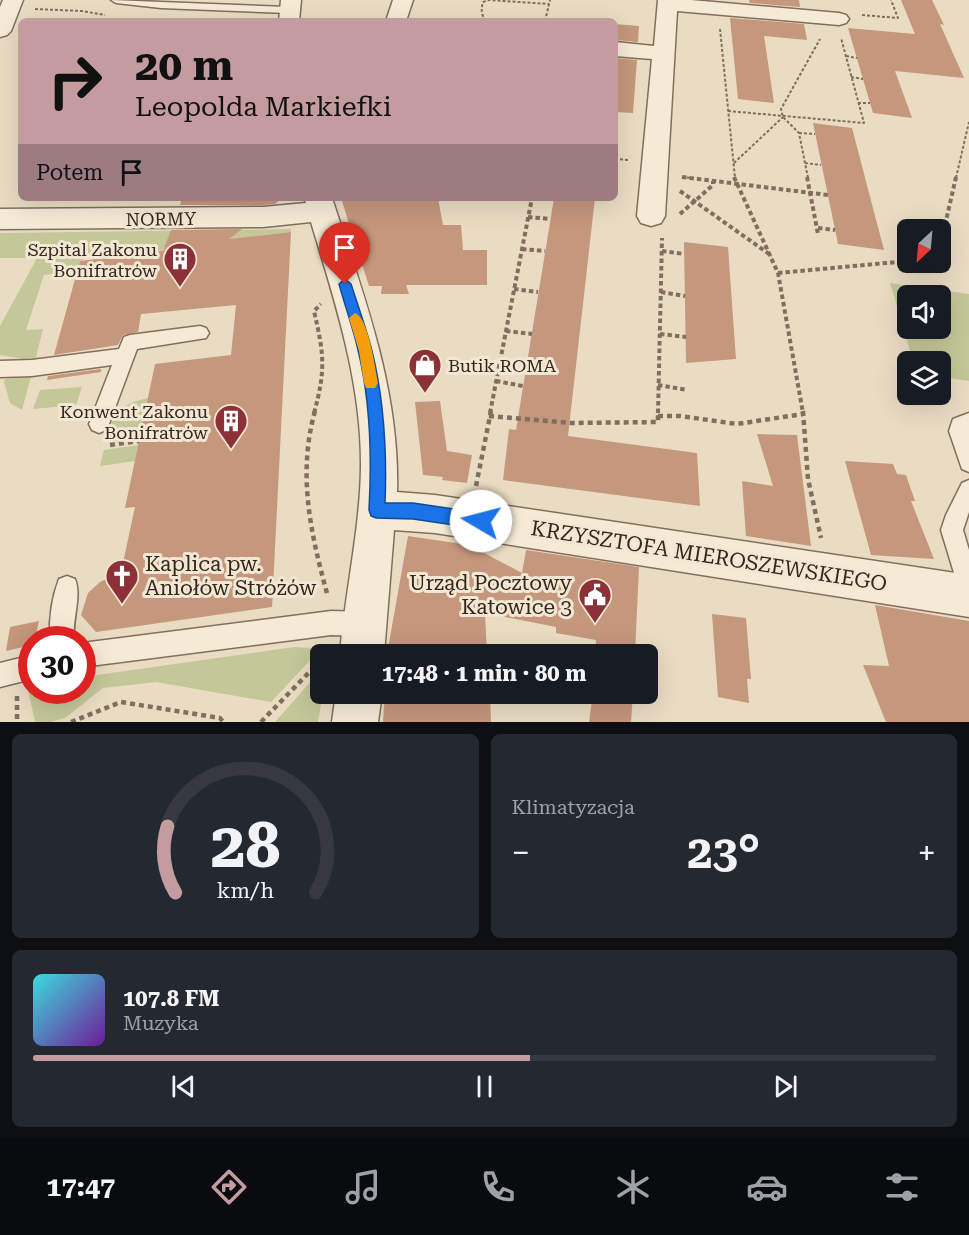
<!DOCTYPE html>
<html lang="pl">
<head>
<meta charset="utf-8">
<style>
  :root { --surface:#171b24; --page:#242831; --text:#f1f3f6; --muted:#9ea1a6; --line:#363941; --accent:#c49ca0 }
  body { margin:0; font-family:"Roboto Serif",serif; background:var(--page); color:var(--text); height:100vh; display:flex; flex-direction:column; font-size:22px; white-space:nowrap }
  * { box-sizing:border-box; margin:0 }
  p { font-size:20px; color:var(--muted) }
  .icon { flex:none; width:33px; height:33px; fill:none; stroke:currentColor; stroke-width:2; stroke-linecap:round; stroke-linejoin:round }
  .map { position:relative; height:722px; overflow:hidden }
  .panel { display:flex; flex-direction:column; gap:12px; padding:12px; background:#0d0f14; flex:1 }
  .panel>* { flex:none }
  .hud { position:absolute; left:18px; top:18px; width:600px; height:183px; border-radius:9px; box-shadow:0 6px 24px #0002; background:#c49ca0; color:#111; overflow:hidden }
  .needle { width:39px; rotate:206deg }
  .tools { position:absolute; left:897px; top:219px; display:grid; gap:12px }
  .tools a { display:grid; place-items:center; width:54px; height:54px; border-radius:9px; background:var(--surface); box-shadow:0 6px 24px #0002; font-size:30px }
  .speed { position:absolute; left:18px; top:626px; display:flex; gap:12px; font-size:30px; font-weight:700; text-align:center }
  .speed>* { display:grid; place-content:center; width:78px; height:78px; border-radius:50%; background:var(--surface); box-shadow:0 6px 24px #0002; line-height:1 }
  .speed .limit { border:9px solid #d22; background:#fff; color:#111 }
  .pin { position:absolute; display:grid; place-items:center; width:51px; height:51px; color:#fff; margin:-62px -26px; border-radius:50% 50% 50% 0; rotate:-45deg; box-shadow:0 0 6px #0007 }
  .pin .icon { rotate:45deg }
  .me { position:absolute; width:66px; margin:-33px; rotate:278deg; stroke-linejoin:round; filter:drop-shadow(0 0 4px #0008) }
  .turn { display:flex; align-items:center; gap:21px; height:126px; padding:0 18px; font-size:27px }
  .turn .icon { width:78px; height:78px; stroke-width:2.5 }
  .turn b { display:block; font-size:42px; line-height:51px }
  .then { display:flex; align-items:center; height:57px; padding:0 18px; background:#0003; gap:12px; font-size:22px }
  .big { font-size:45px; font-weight:700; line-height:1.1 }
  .panel .tile { flex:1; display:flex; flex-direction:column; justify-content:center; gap:9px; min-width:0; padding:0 21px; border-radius:9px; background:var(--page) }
  .panel .dial { align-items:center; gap:0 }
  .dial svg { height:156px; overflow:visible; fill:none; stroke:var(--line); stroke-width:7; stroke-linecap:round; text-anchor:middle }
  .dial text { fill:var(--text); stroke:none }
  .song { display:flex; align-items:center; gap:18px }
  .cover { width:72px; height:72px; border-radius:9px; background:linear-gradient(135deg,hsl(180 70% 55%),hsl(280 70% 35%)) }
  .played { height:6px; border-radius:3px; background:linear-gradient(90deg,var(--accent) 55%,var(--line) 55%) }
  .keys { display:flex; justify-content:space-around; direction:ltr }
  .heat { display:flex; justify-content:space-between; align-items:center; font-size:33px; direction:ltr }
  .panel .tiles { flex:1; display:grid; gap:12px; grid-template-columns:1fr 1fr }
  .tile:last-child { grid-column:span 2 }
  .trip { position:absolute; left:310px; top:644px; width:348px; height:60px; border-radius:9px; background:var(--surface); box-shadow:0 6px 24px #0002; font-weight:700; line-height:60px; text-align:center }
  .tabs { display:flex; height:96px; justify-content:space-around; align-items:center; background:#090b0e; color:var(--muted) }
  .tabs .icon { width:42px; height:42px }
  .tabs .current { color:var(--accent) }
  .tabs b { font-size:27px; color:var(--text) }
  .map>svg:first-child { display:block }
</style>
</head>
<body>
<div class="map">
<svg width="969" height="722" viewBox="0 0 969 722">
  <rect width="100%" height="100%" fill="#eadcc3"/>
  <g fill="#c4c798" fill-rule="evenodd">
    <path d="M291,229V232L164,247L158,271L152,252L87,258L80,261L77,271L44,275L26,330L43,329L35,361L0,355V326L37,258H0V233Z"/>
    <path d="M890,283L969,294V381L941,377L940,362L913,361ZM908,296H940V328H908Z"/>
    <path d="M31,376L22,410L10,403L4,382L5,379Z"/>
    <path d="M82,387L76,405L33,409L40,390Z"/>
    <path d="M148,398L140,437L106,442C112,414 119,404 148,398Z"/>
    <path d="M138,445L135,461L100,466L104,450Z"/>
    <path d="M294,647L312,648L317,653L271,702L156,682L103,688L65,718L51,722H35L27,685L31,684L32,690H82L83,677Z"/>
    <path d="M321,670V693H323L318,722H275Z"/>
  </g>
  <g fill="#c5977c">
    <path d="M749,0H799L800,7L750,3Z"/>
    <path d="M901,0H932L944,25L940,24L964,78L895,71L912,118L873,113L848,28L915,34Z"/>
    <path d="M730,18L804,24L807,40L764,36L774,103L738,99Z"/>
    <path d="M615,24L639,26L638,42L615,40Z"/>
    <path d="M615,58L637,60L633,113L615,112Z"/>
    <path d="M813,123L852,128L884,250L838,244Z"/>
    <path d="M182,198H282L275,204L263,205H180Z"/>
    <path d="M341,198H438L443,225H461L463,250H487V285H406L409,294H381L382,286H369Z"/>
    <path d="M554,198H595L568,436L697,453L700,506L503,480L509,429L516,430Z"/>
    <path d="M242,229L229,239L291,232L272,607L96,632L81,615L88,593L100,582L121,572L135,507L125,508L155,364L231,355L236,305L141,314L138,332L123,335L118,345L54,355L80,261L163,251L171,230Z"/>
    <path d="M684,242L728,247L736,359L686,363Z"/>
    <path d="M101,369V372L47,380L48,376Z"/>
    <path d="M440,401L447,451L472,455L467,483L442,480L443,477L423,475L415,402Z"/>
    <path d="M757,434L797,435L811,546L746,536L742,481L773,486Z"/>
    <path d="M845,461L893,464L897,474L906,475L915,501H911L934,559L871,555Z"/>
    <path d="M408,536L469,545L522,573L526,550L639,567L635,654H595L596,640L556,633V627L485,613L487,654H387Z"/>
    <path d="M875,605L969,621V722H886L863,665L889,666Z"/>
    <path d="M712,614L746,618L751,679H747L749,703L718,697Z"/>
    <path d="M39,621L35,639H32V645L6,651L10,627Z"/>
    <path d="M385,693H490L491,722H383Z"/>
    <path d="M593,693H633L631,722H589Z"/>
  </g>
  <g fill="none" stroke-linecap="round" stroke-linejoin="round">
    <g stroke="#826e5c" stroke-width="3">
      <g id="service">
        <path d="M111,0L288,7L294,10L288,13L161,8L116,3Z"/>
        <path d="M200,326L206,328L209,333L206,338L137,349L109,424L106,430L99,433L92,430L89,424L112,365L32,376L0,377V361L32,360L119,349L124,337L130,335Z"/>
        <path d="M969,413V472L962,469L949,431L953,419Z"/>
        <path d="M969,480V512L963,530L969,550V597L961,594L958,586L941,530L946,515L962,483Z"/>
        <path d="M67,576L75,579C82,596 72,620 74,639H50C49,619 52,597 59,579Z"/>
        <path d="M331,611L364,612L372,616L376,624L372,632L364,636L331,635L82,667V643Z"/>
        <path d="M32,655V679L0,687V663Z"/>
      </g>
    </g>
    <g stroke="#826e5c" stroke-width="3">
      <g id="minor">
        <path d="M3,0H23L11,31L7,35L0,37V7Z"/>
        <path d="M281,0H301L299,21H279Z"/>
        <path d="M393,0H413L406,21H386Z"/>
        <path d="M658,0H691L839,13L846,15L849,19L846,23L839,25L677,11L665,216L661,223L651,226L641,223L637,216L652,59L615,56V42L654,46Z"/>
        <path d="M304,198H332C363,294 400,389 397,492L435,495L969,575V617L435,533L394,530L384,654H340C345,592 360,530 361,468C362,383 335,302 311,222L263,227L0,229V209L263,207L306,203Z"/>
        <path d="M336,693H382L378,722H332Z"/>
      </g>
    </g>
    <g stroke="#826e5c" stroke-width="2" stroke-dasharray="3 2" stroke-linecap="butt">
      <path d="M35,9L82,11L105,15"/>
      <path d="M862,15L898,18L891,0"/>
      <path d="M486,21C481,15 481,9 483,2L489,0L549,4"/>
      <path d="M545,21L550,0"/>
      <path d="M720,29L735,178"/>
      <path d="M846,56L857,58"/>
      <path d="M851,77L863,79"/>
      <path d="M858,103H870"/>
      <path d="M728,111L864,123L841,38"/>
      <path d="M799,133L815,134"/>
      <path d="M615,159L629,160"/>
      <path d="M734,163L783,117"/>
      <path d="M805,163L821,165"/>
      <path d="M682,177L692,178"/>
      <path d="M808,178L799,133L783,117L781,109L820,39"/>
      <path d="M956,178L969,122"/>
    </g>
    <g stroke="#826e5c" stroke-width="4" stroke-dasharray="4.5 3" stroke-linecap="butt">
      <path d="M682,177L828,195"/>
      <path d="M734,177L778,273L803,413"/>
      <path d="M807,177L818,234"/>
      <path d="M680,191L772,256"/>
      <path d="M680,214L713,185V181"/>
      <path d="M528,217L550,219"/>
      <path d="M818,228L835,230"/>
      <path d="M940,247L956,177"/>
      <path d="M522,249L545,251"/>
      <path d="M662,251L684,254"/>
      <path d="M778,273L908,261"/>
      <path d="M514,289L538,292"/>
      <path d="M661,292L685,296"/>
      <path d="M506,331L532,334"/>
      <path d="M660,334L686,337"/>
      <path d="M496,381L523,386"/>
      <path d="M658,385L687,390"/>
      <path d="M314,413C326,370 324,354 314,311L321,304"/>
      <path d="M490,413L532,198"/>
      <path d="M658,413L662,238"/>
    </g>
    <g stroke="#826e5c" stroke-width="4.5" stroke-dasharray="5 4" stroke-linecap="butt">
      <path d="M315,411C297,475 311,535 328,597"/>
      <path d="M803,411L808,479L821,538"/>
      <path d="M489,416L571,423L658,422V411"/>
      <path d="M658,416H680L737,424L803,414"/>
      <path d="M110,445L139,441"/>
      <path d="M476,486L491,411"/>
      <path d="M17,696V722"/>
      <path d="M71,722L121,702L220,718L223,722"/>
      <path d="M261,722L321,660"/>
    </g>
    <use href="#service" fill="#f5ead6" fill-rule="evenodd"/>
    <use href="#minor" fill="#f5ead6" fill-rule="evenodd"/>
  </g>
  <path fill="#1a73e8" stroke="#114b97" stroke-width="1.5" d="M345,279L351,284C358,306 366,328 372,351C384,400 387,452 385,503H413L481,513L487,515L489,521L487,527L481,529L413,519L376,518L371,516L369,510C372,457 371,403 358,350C353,328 345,306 339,284Z"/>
  <path fill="#f59e0b" d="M355,313C369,318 375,369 378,383L375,388H366L364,383L359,351L349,318Z"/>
  <defs>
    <g id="building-pin" transform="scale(1.725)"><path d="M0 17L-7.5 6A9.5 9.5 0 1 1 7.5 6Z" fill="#8c3137" stroke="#f2e7d2"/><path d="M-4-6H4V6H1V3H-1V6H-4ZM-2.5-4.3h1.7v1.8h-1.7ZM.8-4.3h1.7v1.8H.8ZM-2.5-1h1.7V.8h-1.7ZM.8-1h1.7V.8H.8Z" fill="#fff"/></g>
    <g id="shop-pin" transform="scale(1.725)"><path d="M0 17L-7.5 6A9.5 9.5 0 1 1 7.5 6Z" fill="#8c3137" stroke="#f2e7d2"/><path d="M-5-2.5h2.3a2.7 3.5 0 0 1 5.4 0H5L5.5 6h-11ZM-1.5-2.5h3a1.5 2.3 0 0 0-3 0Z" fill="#fff"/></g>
    <g id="church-pin" transform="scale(1.725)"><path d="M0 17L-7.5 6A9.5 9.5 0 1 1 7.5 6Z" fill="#8c3137" stroke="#f2e7d2"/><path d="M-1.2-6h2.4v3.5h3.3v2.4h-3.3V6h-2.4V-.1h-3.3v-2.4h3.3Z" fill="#fff"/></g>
    <g id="civic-pin" transform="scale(1.725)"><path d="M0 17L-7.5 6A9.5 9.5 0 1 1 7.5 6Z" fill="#8c3137" stroke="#f2e7d2"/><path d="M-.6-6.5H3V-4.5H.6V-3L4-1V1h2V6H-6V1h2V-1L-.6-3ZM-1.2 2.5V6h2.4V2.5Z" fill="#fff"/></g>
  </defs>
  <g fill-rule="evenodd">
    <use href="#building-pin" x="180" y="259"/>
    <use href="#shop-pin" x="425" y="365"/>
    <use href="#building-pin" x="231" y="421"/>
    <use href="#church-pin" x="122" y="576"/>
    <use href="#civic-pin" x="595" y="595"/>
  </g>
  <g text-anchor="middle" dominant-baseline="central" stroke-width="6" stroke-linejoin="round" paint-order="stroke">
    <g font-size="18" fill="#34281e" stroke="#f2e7d2">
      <text transform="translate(161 219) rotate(-1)">NORMY</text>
    </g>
    <g font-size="18" fill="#34281e" stroke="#f2e7d2" text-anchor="end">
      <text x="157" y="249">Szpital Zakonu<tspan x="157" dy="21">Bonifratrów</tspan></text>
      <text x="448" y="365" text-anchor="start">Butik ROMA</text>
      <text x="208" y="411">Konwent Zakonu<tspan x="208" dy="21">Bonifratrów</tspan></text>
    </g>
    <g font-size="21" fill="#34281e" stroke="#f2e7d2">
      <text transform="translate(709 556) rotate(9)">KRZYSZTOFA MIEROSZEWSKIEGO</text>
    </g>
    <g font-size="21" fill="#34281e" stroke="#f2e7d2" text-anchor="start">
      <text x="145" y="564">Kaplica pw.<tspan x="145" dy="24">Aniołów Stróżów</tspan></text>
      <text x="572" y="583" text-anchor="end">Urząd Pocztowy<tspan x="572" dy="24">Katowice 3</tspan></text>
    </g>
  </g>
</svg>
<div class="tools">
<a><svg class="needle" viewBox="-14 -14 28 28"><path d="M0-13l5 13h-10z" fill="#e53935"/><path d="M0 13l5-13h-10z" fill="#9ea1a6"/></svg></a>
<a><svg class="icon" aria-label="sound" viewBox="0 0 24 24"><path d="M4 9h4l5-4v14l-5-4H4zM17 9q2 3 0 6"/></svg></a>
<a><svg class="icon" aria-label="layers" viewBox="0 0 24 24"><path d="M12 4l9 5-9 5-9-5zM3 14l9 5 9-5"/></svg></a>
</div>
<div class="speed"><div class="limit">30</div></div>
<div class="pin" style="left:345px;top:284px;background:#d93025"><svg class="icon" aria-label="arrive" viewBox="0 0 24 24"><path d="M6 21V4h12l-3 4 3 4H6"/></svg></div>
<svg class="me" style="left:481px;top:521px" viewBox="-20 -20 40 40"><circle r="19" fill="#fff"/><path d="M0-13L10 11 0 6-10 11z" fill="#1a73e8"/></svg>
<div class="trip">17:48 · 1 min · 80 m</div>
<div class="hud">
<div class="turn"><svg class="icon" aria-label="right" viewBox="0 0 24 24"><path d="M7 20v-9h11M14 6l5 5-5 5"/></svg><div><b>20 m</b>Leopolda Markiefki</div></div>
<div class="then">Potem<svg class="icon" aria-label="arrive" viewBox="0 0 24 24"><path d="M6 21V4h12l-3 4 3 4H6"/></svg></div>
</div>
</div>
<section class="panel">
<div class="tiles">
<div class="tile dial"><svg viewBox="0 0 100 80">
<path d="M14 69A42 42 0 1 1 86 69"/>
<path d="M14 69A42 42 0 0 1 10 35" stroke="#c49ca0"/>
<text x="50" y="56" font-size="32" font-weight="700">28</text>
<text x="50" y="72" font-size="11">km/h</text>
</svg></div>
<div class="tile"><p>Klimatyzacja</p>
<div class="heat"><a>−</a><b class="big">23°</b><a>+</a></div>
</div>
<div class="tile">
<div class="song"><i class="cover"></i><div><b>107.8 FM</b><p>Muzyka</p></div></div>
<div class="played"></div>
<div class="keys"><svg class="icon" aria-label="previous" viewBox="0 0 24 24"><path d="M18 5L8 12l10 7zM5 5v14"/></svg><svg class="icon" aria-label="pause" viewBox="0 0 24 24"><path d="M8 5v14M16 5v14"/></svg><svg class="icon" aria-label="next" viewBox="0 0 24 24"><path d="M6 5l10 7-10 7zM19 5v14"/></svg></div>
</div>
</div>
</section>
<nav class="tabs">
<b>17:47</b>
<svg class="icon current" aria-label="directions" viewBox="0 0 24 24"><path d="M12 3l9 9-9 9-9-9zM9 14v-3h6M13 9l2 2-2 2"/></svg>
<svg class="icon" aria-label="music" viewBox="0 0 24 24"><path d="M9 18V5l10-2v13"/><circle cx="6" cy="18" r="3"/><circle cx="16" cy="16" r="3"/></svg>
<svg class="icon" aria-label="phone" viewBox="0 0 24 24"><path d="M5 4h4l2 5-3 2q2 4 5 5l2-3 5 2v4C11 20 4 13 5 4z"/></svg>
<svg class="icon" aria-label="climate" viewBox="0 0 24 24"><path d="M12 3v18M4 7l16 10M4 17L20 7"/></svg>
<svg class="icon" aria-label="car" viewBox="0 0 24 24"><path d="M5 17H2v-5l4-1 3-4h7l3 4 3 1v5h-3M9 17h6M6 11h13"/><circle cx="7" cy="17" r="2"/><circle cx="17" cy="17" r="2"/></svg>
<svg class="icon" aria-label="filters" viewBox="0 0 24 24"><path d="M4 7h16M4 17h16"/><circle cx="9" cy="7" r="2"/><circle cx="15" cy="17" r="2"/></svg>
</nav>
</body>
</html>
